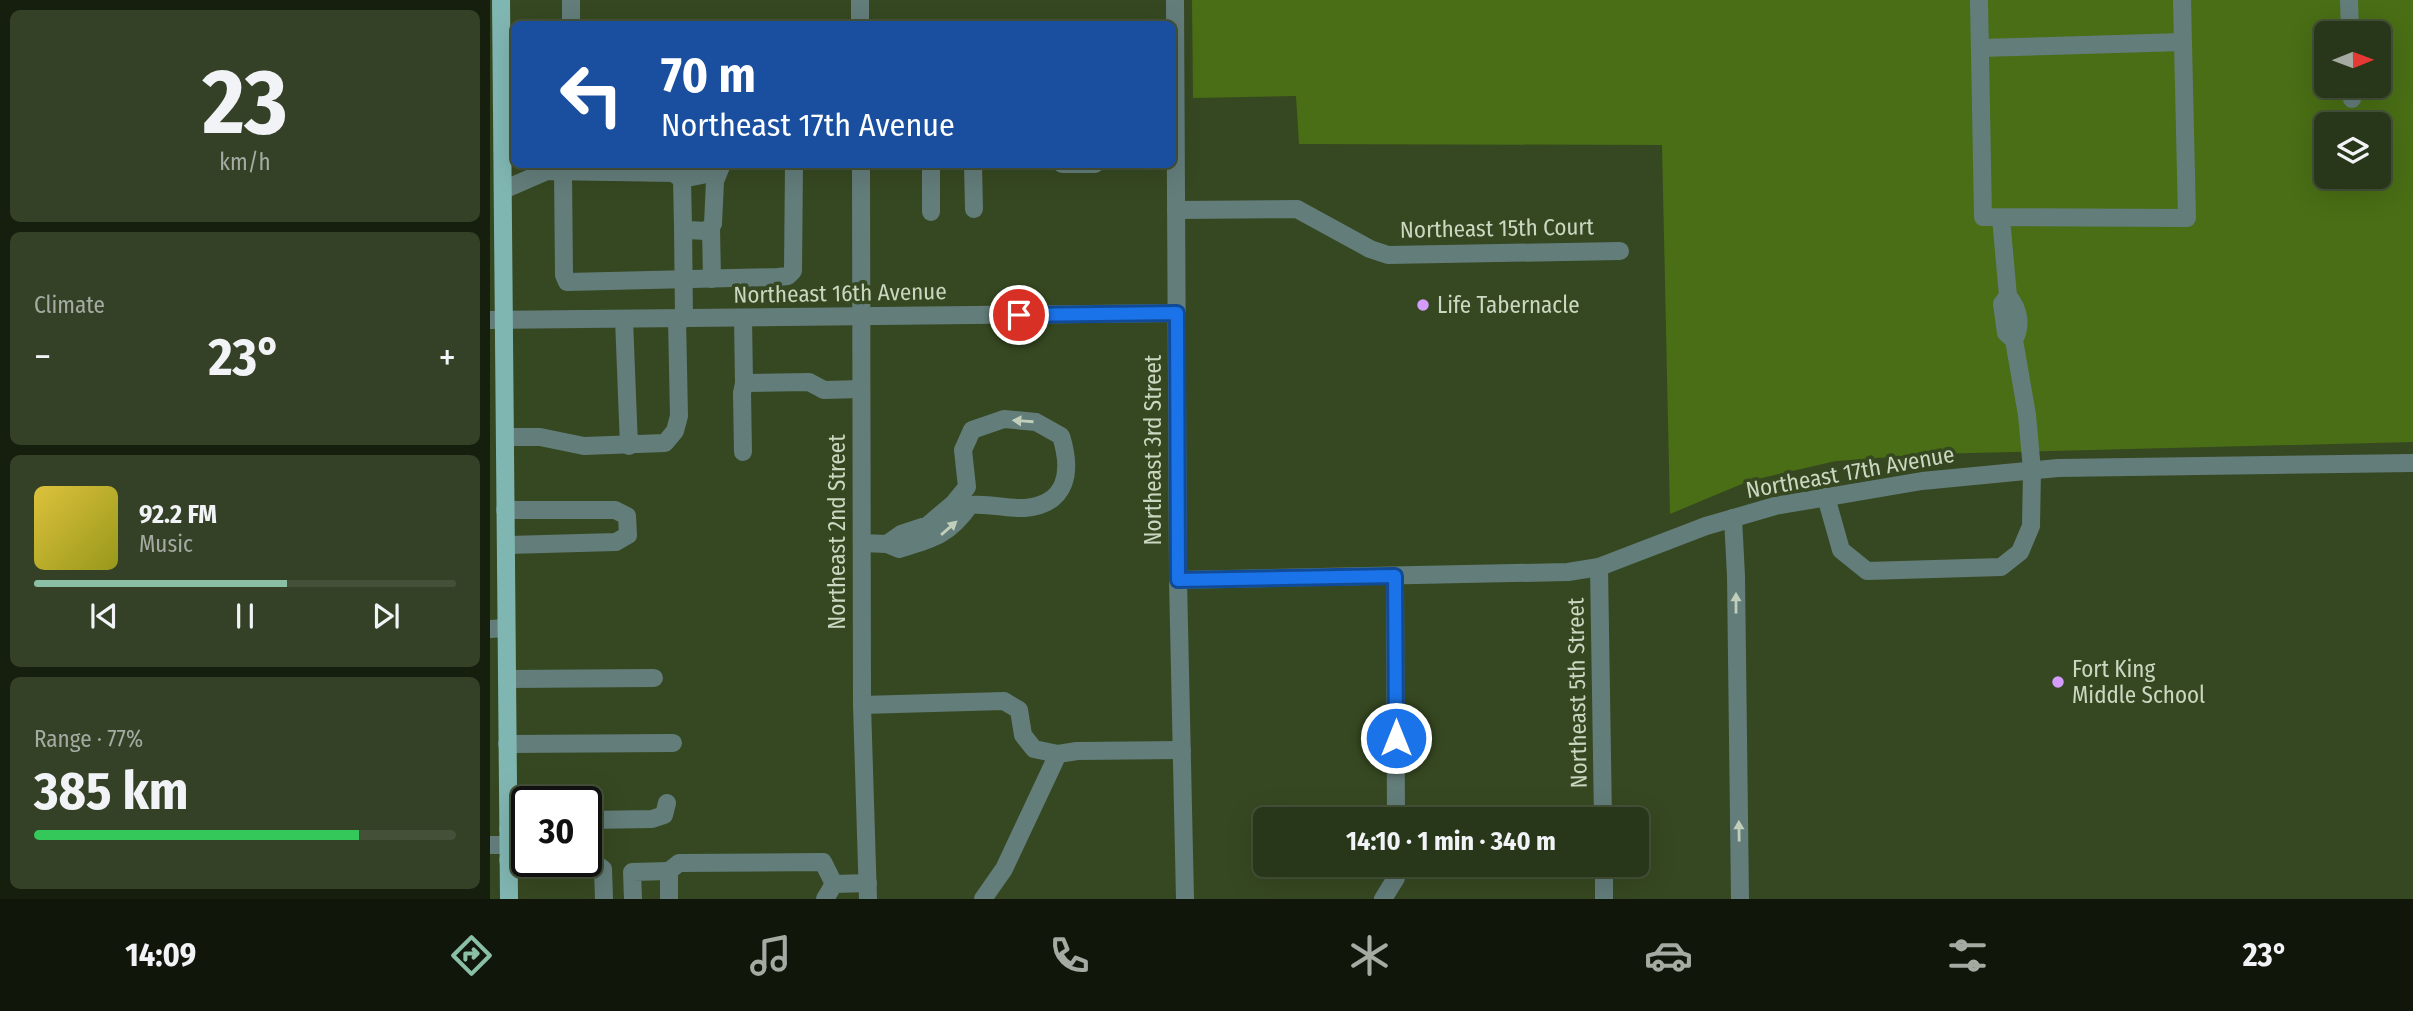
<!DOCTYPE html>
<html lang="en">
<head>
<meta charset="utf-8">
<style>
  :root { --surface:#283619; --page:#344126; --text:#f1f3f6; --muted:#a5aba2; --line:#445038; --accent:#8abfa5 }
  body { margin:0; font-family:"Fira Sans Condensed",sans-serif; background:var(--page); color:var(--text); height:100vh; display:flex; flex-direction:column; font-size:26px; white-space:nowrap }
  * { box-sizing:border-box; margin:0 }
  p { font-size:23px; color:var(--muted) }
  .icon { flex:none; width:38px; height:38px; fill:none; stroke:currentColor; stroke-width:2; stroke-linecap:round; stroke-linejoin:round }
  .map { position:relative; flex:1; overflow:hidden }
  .drawer { display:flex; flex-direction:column; gap:10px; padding:10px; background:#161e0e; width:490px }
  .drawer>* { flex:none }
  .top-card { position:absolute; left:21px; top:21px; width:665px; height:147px; border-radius:10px; box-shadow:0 7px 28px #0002,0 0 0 2px var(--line); background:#1a4fa0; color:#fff; overflow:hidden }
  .needle { width:46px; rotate:89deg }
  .fabs { position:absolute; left:1824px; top:21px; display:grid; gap:14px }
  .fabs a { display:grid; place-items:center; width:77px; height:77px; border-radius:10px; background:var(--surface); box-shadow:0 7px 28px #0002,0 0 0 2px var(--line); font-size:35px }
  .speed { position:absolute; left:21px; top:786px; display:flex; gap:14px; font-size:35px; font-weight:700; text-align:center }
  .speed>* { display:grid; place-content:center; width:91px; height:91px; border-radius:50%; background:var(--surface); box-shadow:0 7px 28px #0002,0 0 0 2px var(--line); line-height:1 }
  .speed .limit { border:4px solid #111; border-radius:10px; background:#fff; color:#111 }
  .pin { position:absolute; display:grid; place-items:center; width:60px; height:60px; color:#fff; margin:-30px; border:4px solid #fff; border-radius:50%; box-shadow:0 2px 7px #0007 }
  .me { position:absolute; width:77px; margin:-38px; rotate:0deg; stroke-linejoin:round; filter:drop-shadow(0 0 5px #0008) }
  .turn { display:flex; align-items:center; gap:24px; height:147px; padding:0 35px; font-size:32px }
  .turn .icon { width:91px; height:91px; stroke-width:2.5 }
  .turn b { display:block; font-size:49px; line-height:60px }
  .big { font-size:52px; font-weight:700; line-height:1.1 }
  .drawer .tile { flex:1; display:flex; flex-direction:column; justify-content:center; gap:10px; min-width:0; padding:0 24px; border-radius:10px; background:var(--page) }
  .drawer .dial { align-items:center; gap:0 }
  .dial b { font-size:91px; line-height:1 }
  .song { display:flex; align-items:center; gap:21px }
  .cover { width:84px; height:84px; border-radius:10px; background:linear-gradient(135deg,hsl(50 70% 55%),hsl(60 70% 35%)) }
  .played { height:7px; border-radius:4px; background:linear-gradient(90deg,var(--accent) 60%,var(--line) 60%) }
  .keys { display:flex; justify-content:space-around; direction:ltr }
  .heat { display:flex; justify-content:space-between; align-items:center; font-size:38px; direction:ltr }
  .charge { height:10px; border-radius:5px; background:linear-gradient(90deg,#34c759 77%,var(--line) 0) }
  .trip { position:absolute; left:763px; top:807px; width:396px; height:70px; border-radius:10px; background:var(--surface); box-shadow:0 7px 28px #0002,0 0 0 2px var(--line); font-weight:700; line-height:70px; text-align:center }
  .dock { display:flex; height:112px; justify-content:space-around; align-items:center; background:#10160a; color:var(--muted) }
  .dock .icon { width:49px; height:49px }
  .dock .selected { color:var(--accent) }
  .dock b { font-size:32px; color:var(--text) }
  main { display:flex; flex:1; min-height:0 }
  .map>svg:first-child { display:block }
</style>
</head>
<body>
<main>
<section class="drawer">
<div class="tile dial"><b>23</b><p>km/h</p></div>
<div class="tile"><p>Climate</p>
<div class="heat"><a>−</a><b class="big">23°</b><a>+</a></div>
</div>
<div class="tile">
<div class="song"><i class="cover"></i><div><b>92.2 FM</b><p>Music</p></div></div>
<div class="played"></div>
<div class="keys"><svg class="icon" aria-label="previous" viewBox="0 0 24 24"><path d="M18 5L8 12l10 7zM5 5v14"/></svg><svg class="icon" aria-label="pause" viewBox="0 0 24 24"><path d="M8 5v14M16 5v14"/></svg><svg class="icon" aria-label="next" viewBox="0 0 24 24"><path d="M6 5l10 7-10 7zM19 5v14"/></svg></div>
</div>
<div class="tile"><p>Range · 77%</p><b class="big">385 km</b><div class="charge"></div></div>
</section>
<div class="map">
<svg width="1923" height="899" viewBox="0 0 1923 899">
  <rect width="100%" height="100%" fill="#364821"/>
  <path fill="#496e15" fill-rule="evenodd" d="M702,0H1923V442L1440,454L1346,461L1259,481L1180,514L1172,145L809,144L806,96L703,98ZM1836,33H1888V86H1836ZM1836,124H1888V177H1836Z"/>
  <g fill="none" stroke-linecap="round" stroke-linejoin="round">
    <g stroke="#637d7b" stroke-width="18">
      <path d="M81,0V24"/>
      <path d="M370,0V24"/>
      <path d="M685,0L688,580L695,899"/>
      <path d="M1489,0L1493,217L1697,218L1692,0"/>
      <path d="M1859,0L1860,33"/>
      <path d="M1490,48L1693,42"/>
      <path d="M1861,86L1862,99"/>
      <path d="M371,164L372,705L378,899"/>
      <path d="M441,164V212"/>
      <path d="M483,164L484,209"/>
      <path d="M572,164H605"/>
      <path d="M73,172L74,275L77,282L288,277L298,276L303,271L304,164"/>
      <path d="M192,179L227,172"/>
      <path d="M13,190L57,171L183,173L192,179L193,226L197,230L217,231L223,224L225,181L232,164"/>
      <path d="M686,210L807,209L880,249L898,255L1130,251"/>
      <path d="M1511,218L1518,296"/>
      <path d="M193,226L194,319"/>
      <path d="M221,228L222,279"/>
      <path d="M253,318L254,383L319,382L334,390L371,389"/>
      <path d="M134,319L139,446"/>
      <path d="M0,320L686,313"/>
      <path d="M15,437H50L94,446L175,443L185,431L189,416L187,319"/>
      <path d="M253,452L252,393L254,383"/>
      <path d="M1336,497L1351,550L1377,571L1511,567L1530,552L1541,526L1542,470L1537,415L1524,340C1532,325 1529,309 1518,296L1512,304L1516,333L1524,340"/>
      <path d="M15,510H125L137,516L138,535L126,542L16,545"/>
      <path d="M1243,518L1246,576L1250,899"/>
      <path d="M372,543L397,544L409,549C443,539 459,535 480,505C499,503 517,509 535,508C578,504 582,471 571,436L546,422L514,419L482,430L473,450L477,487L464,503L438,525L411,534L397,544"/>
      <path d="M1109,567L1113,819"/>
      <path d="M905,577L906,819"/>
      <path d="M688,580L1078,572L1109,567L1216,526L1285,506L1432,481L1568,468L1923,463"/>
      <path d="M0,629L16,628"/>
      <path d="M17,679L164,678"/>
      <path d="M372,705L514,701L529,710L533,735L544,749L568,754"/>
      <path d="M17,744L183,743"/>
      <path d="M96,820L162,819L174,815L177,803"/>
      <path d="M18,829L37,826"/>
      <path d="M0,845H18"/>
      <path d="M18,860H37"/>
      <path d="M102,861L113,869L114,899"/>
      <path d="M1114,864V899"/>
      <path d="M179,871L189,863L333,862L344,884"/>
      <path d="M143,899L142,872L179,871V899"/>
      <path d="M335,899L344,884L378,883"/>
      <path d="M493,899L514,869L568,754L587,751L692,750"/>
      <path d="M893,899L906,878V864"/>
    </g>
    <path stroke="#80b6b2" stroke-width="18" d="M11,0L19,899"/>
  </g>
  <defs><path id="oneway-solid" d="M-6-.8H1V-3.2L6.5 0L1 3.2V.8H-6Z" transform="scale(1.75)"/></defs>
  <g fill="#c1ceba">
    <use href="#oneway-solid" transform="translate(533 421) rotate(-176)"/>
    <use href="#oneway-solid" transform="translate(459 528) rotate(-41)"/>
    <use href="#oneway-solid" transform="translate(1246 603) rotate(-90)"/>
    <use href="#oneway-solid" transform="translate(1249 831) rotate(-91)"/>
  </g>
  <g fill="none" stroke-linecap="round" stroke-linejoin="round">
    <g stroke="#114b97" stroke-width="18">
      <path id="route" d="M529,315L687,313L688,580L905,576L906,738"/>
    </g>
    <use href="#route" stroke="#1a73e8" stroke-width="12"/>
  </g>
  <g fill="#d49cfc" stroke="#364821" stroke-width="2.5">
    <circle cx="933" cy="305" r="7"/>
    <circle cx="1568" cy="682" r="7"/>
  </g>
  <g text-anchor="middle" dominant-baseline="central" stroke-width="7" stroke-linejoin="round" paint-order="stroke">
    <g font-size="23" fill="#cbd7c1" stroke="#364821">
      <text transform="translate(1007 228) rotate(-1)">Northeast 15th Court</text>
      <text transform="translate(350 293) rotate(-1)">Northeast 16th Avenue</text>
      <text transform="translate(663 450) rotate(-90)">Northeast 3rd Street</text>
      <text transform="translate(1360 472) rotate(-10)">Northeast 17th Avenue</text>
      <text transform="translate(347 532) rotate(-90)">Northeast 2nd Street</text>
      <text transform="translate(1087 693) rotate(-91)">Northeast 5th Street</text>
    </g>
    <g font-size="23" fill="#cbd7c1" stroke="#364821" text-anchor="start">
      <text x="947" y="305">Life Tabernacle</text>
      <text x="1582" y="669">Fort King<tspan x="1582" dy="26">Middle School</tspan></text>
    </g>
  </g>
</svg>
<div class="fabs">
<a><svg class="needle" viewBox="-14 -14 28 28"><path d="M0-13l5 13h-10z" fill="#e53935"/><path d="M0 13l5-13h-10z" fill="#a5aba2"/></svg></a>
<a><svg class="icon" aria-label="layers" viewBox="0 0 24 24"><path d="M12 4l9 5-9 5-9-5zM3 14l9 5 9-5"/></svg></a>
</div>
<div class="speed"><div class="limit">30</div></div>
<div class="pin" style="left:529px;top:315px;background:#d93025"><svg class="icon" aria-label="arrive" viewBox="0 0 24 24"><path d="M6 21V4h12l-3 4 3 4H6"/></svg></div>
<svg class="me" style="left:906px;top:738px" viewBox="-20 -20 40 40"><circle r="17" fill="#1a73e8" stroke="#fff" stroke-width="3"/><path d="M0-11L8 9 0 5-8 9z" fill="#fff"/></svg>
<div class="trip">14:10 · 1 min · 340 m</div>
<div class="top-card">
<div class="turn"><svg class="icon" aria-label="left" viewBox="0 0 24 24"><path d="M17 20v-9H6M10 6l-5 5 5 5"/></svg><div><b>70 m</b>Northeast 17th Avenue</div></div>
</div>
</div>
</main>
<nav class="dock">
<b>14:09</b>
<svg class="icon selected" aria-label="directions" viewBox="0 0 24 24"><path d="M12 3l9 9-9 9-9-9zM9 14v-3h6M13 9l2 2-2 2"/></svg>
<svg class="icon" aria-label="music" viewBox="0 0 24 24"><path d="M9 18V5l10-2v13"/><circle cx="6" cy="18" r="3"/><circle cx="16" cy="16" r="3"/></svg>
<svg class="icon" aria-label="phone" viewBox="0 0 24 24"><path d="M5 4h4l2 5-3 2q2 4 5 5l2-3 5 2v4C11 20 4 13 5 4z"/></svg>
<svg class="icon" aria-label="climate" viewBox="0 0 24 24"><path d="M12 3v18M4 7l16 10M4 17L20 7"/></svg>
<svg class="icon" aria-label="car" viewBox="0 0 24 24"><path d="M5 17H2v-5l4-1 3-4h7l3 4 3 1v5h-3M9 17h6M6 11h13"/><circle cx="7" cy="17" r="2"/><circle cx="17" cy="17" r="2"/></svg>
<svg class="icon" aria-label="filters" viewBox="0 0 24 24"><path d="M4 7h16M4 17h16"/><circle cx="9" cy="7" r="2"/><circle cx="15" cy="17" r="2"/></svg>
<b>23°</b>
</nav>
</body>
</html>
